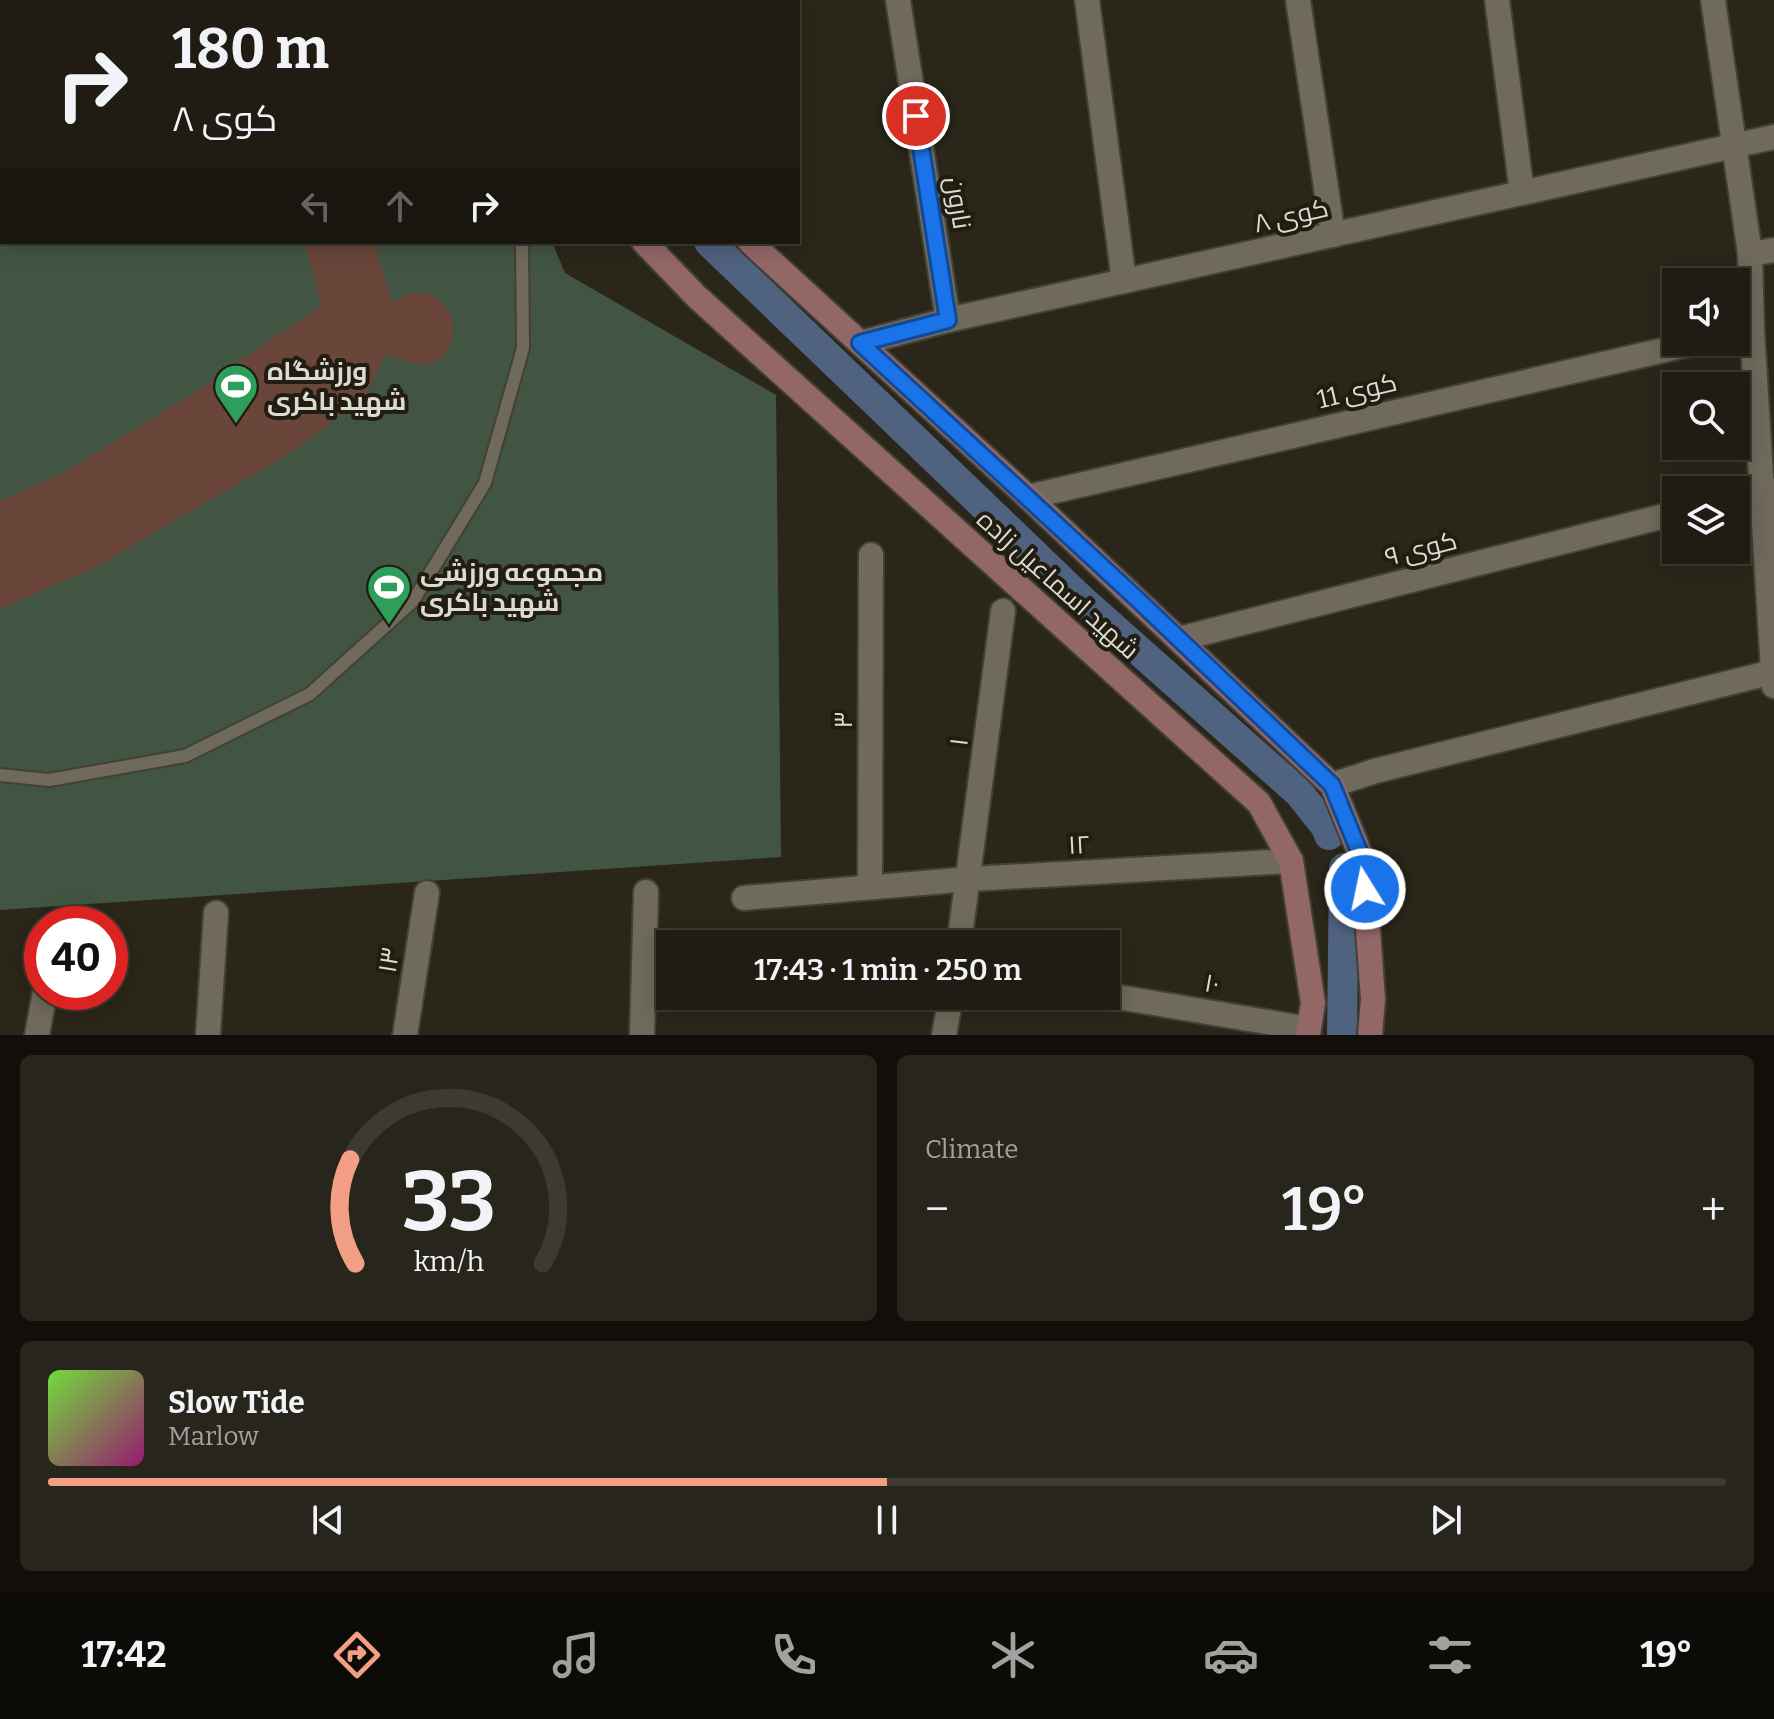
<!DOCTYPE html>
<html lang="en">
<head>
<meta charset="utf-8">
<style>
  :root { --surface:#201c13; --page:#28251c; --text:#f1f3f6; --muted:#a2a1a0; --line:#3d3a33; --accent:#f39f86 }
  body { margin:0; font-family:Bitter,Cairo,serif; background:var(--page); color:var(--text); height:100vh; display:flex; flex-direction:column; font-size:30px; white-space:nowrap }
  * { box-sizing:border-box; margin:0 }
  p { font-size:26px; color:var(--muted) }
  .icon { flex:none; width:44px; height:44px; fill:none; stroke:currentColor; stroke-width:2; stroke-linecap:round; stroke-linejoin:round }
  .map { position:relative; height:1035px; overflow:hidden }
  .details { display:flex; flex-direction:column; gap:20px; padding:20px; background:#120f0a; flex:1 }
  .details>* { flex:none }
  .top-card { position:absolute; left:0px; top:0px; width:800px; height:244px; box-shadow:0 4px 20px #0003,0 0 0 2px var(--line); background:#201c13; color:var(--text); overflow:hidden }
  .buttons { position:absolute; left:1662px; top:268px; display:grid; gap:16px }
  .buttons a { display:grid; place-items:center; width:88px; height:88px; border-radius:0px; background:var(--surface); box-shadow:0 4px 20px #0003,0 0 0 2px var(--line); font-size:40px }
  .speed { position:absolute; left:24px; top:906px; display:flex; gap:16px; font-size:40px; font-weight:700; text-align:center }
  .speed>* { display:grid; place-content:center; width:104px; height:104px; border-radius:50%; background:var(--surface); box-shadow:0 4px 20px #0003,0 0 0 2px var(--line); line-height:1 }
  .speed .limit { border:12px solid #d22; background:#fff; color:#111 }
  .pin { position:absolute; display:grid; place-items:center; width:68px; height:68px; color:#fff; margin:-34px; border:4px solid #fff; border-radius:50%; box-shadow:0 2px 8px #0007 }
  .me { position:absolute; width:88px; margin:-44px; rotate:350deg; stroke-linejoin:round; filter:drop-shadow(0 0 6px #0008) }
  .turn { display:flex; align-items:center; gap:28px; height:168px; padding:0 40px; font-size:36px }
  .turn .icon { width:104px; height:104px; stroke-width:2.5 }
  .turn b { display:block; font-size:56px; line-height:68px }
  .lanes { display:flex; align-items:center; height:76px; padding:0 40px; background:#0003; justify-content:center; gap:40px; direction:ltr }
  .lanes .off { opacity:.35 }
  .big { font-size:60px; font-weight:600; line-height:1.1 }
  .details .widget { flex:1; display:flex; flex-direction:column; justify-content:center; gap:12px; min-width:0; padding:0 28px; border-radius:12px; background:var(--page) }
  .details .dial { align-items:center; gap:0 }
  .dial svg { height:208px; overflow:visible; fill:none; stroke:var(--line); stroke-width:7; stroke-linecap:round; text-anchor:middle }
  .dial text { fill:var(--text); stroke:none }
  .song { display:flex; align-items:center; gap:24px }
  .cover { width:96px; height:96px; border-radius:12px; background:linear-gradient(135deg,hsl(100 70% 55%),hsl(320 70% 35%)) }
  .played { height:8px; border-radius:4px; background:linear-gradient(90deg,var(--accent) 50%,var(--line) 50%) }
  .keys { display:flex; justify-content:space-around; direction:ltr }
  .heat { display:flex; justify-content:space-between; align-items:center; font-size:44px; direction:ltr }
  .details .tiles { flex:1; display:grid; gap:20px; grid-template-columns:1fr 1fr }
  .widget:last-child { grid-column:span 2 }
  .trip { position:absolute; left:656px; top:930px; width:464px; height:80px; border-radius:0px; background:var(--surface); box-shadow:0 4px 20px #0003,0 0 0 2px var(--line); font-weight:600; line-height:80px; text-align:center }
  .tab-bar { display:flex; height:128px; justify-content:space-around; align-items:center; background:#0d0b08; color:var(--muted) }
  .tab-bar .icon { width:56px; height:56px }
  .tab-bar .current { color:var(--accent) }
  .tab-bar b { font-size:36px; color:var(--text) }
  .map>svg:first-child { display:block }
</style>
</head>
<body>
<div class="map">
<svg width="1774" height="1035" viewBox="0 0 1774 1035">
  <rect width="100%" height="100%" fill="#2a2619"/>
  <path fill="#425543" d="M0,0H457L458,2H2V242H552L565,273L776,395L781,857L0,910Z"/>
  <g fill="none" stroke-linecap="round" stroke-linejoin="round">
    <g stroke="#4f6280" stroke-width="30">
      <path d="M524,0L526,2"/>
      <path d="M709,242L1082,600L1299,793L1326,827L1329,835"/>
      <path d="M1342,1035L1344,868"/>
    </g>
  </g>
  <path fill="#69453a" d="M304,242H375L385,282L393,302L408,293H425L439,299L449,312L453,327L451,343L442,358L424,366L385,355L365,397L292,452L94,568L0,609V501L63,473L192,394L322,305Z"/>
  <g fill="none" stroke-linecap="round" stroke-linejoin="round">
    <g stroke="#434035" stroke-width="16">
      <g id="lane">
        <path d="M435,0L436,2"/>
        <path d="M0,775L49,780L185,756L310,694L413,601L485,483L523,348L522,242"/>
      </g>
    </g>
    <g stroke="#434035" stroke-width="28">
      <g id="street">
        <path d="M898,0L948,320"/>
        <path d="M1087,0L1124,281"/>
        <path d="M1298,0L1333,235"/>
        <path d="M1497,0L1522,193"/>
        <path d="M1713,0L1750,254L1752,330L1774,686"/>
        <path d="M1750,254L1774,250"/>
        <path d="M860,343L948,320L1774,137"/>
        <path d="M1028,497L1699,342"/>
        <path d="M1736,497L1774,490"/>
        <path d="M1179,639L1676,513"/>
        <path d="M1332,785L1375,771L1773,672"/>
        <path d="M870,886L871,555"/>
        <path d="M744,898L970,879L1291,861"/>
        <path d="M959,944L1003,611"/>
        <path d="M1106,995L1309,1029"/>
        <path d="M37,1035L45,992"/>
        <path d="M208,1035L216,913"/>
        <path d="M405,1035L427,893"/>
        <path d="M642,1035L646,892"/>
        <path d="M944,1035L951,996"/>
      </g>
    </g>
    <g stroke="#434035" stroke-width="28">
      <g id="secondary">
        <path d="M482,0V2"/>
        <path d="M550,0L551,2"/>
        <path d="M644,242L697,297L1259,803L1291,861L1313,1003L1308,1035"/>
        <path d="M750,242L1028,497L1332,785L1363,861L1373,999L1370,1035"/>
      </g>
    </g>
    <use href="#lane" stroke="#6f6a5b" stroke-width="12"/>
    <use href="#street" stroke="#6f6a5b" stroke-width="24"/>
    <use href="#secondary" stroke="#946767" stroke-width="24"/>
  </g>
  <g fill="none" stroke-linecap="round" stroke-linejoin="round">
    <g stroke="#114b97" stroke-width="20">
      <path id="route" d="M916,116L948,320L860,343L1136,598L1332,785L1363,861L1365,889"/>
    </g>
    <use href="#route" stroke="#1a73e8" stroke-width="14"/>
  </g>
  <defs>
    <g id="stadium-pin" transform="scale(2.3)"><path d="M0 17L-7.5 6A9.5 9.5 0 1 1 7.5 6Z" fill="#2e9e5b" stroke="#211d10"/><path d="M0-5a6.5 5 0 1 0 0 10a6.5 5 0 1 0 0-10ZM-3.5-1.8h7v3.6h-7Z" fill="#fff"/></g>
  </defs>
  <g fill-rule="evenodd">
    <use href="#stadium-pin" x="236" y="386"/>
    <use href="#stadium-pin" x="389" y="587"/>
  </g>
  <g text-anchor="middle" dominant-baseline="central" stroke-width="8" stroke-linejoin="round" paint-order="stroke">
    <g font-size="26" fill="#dddad2" stroke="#211d10">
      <text transform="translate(958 203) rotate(81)">نارون</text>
      <text transform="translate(1291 216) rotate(-13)">کوی ۸</text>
      <text transform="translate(1357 391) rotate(-13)">کوی 11</text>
      <text transform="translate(1421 549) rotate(-14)">کوی ۹</text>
      <text transform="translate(1058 585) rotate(42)">شهید اسماعیل زاده</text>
      <text transform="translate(843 720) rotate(-90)">۳</text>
      <text transform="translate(959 742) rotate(-83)">۱</text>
      <text transform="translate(1079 845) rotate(-3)">۱۲</text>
      <text transform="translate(389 960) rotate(-81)">۱۳</text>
      <text transform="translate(1212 984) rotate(10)">۱۰</text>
    </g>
    <g font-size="26" font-weight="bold" fill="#dddad2" stroke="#211d10" text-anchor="start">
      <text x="267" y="371">ورزشگاه<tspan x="267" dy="30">شهید باکری</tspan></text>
      <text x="420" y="572">مجموعه ورزشی<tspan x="420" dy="30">شهید باکری</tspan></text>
    </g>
  </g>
</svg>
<div class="buttons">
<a><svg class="icon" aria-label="sound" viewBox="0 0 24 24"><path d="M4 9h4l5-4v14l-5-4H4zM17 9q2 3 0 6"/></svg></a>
<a><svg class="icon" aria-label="search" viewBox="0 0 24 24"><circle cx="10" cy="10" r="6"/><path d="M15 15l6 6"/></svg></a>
<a><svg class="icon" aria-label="layers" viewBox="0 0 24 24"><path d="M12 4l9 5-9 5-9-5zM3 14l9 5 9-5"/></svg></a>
</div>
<div class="speed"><div class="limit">40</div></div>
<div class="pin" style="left:916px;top:116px;background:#d93025"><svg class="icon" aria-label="arrive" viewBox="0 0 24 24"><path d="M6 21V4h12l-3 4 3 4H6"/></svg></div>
<svg class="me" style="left:1365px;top:889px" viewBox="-20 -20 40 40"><circle r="17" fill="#1a73e8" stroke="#fff" stroke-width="3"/><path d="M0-11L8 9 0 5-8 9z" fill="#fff"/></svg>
<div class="trip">17:43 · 1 min · 250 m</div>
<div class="top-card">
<div class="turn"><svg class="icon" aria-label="right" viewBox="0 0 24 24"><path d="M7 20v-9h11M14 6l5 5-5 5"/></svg><div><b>180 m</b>کوی ۸</div></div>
<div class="lanes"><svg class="icon off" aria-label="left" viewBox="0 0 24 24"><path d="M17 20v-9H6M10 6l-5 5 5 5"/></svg><svg class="icon off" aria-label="ahead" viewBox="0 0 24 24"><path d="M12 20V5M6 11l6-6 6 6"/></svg><svg class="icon" aria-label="right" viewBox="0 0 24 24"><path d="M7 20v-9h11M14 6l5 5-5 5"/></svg></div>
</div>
</div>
<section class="details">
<div class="tiles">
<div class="widget dial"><svg viewBox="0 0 100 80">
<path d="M14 69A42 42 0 1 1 86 69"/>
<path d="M14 69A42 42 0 0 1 12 29" stroke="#f39f86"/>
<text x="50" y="56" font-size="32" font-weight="700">33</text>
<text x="50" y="72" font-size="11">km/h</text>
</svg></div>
<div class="widget"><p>Climate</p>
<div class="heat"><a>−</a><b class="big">19°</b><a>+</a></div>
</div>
<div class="widget">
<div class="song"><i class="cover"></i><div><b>Slow Tide</b><p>Marlow</p></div></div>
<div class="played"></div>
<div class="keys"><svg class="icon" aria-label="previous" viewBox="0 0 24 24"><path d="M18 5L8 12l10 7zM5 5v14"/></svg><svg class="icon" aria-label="pause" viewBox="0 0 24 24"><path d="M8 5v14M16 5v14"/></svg><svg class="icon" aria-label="next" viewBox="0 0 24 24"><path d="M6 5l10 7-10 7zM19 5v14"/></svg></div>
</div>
</div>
</section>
<nav class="tab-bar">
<b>17:42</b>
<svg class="icon current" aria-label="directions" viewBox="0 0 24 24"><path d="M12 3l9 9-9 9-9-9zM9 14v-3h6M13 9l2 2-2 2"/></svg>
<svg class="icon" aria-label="music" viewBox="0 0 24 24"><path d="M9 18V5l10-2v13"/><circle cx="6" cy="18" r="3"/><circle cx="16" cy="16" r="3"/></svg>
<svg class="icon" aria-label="phone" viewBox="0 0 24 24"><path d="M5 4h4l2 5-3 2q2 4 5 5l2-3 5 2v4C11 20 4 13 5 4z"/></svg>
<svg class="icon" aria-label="climate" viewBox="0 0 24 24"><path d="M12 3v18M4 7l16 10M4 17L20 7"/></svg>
<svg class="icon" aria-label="car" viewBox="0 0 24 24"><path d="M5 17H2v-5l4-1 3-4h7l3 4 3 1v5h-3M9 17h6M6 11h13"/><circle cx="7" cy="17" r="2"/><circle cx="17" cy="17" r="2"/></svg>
<svg class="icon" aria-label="filters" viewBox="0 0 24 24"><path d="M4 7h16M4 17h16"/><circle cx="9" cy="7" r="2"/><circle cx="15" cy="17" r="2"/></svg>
<b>19°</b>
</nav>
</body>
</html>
